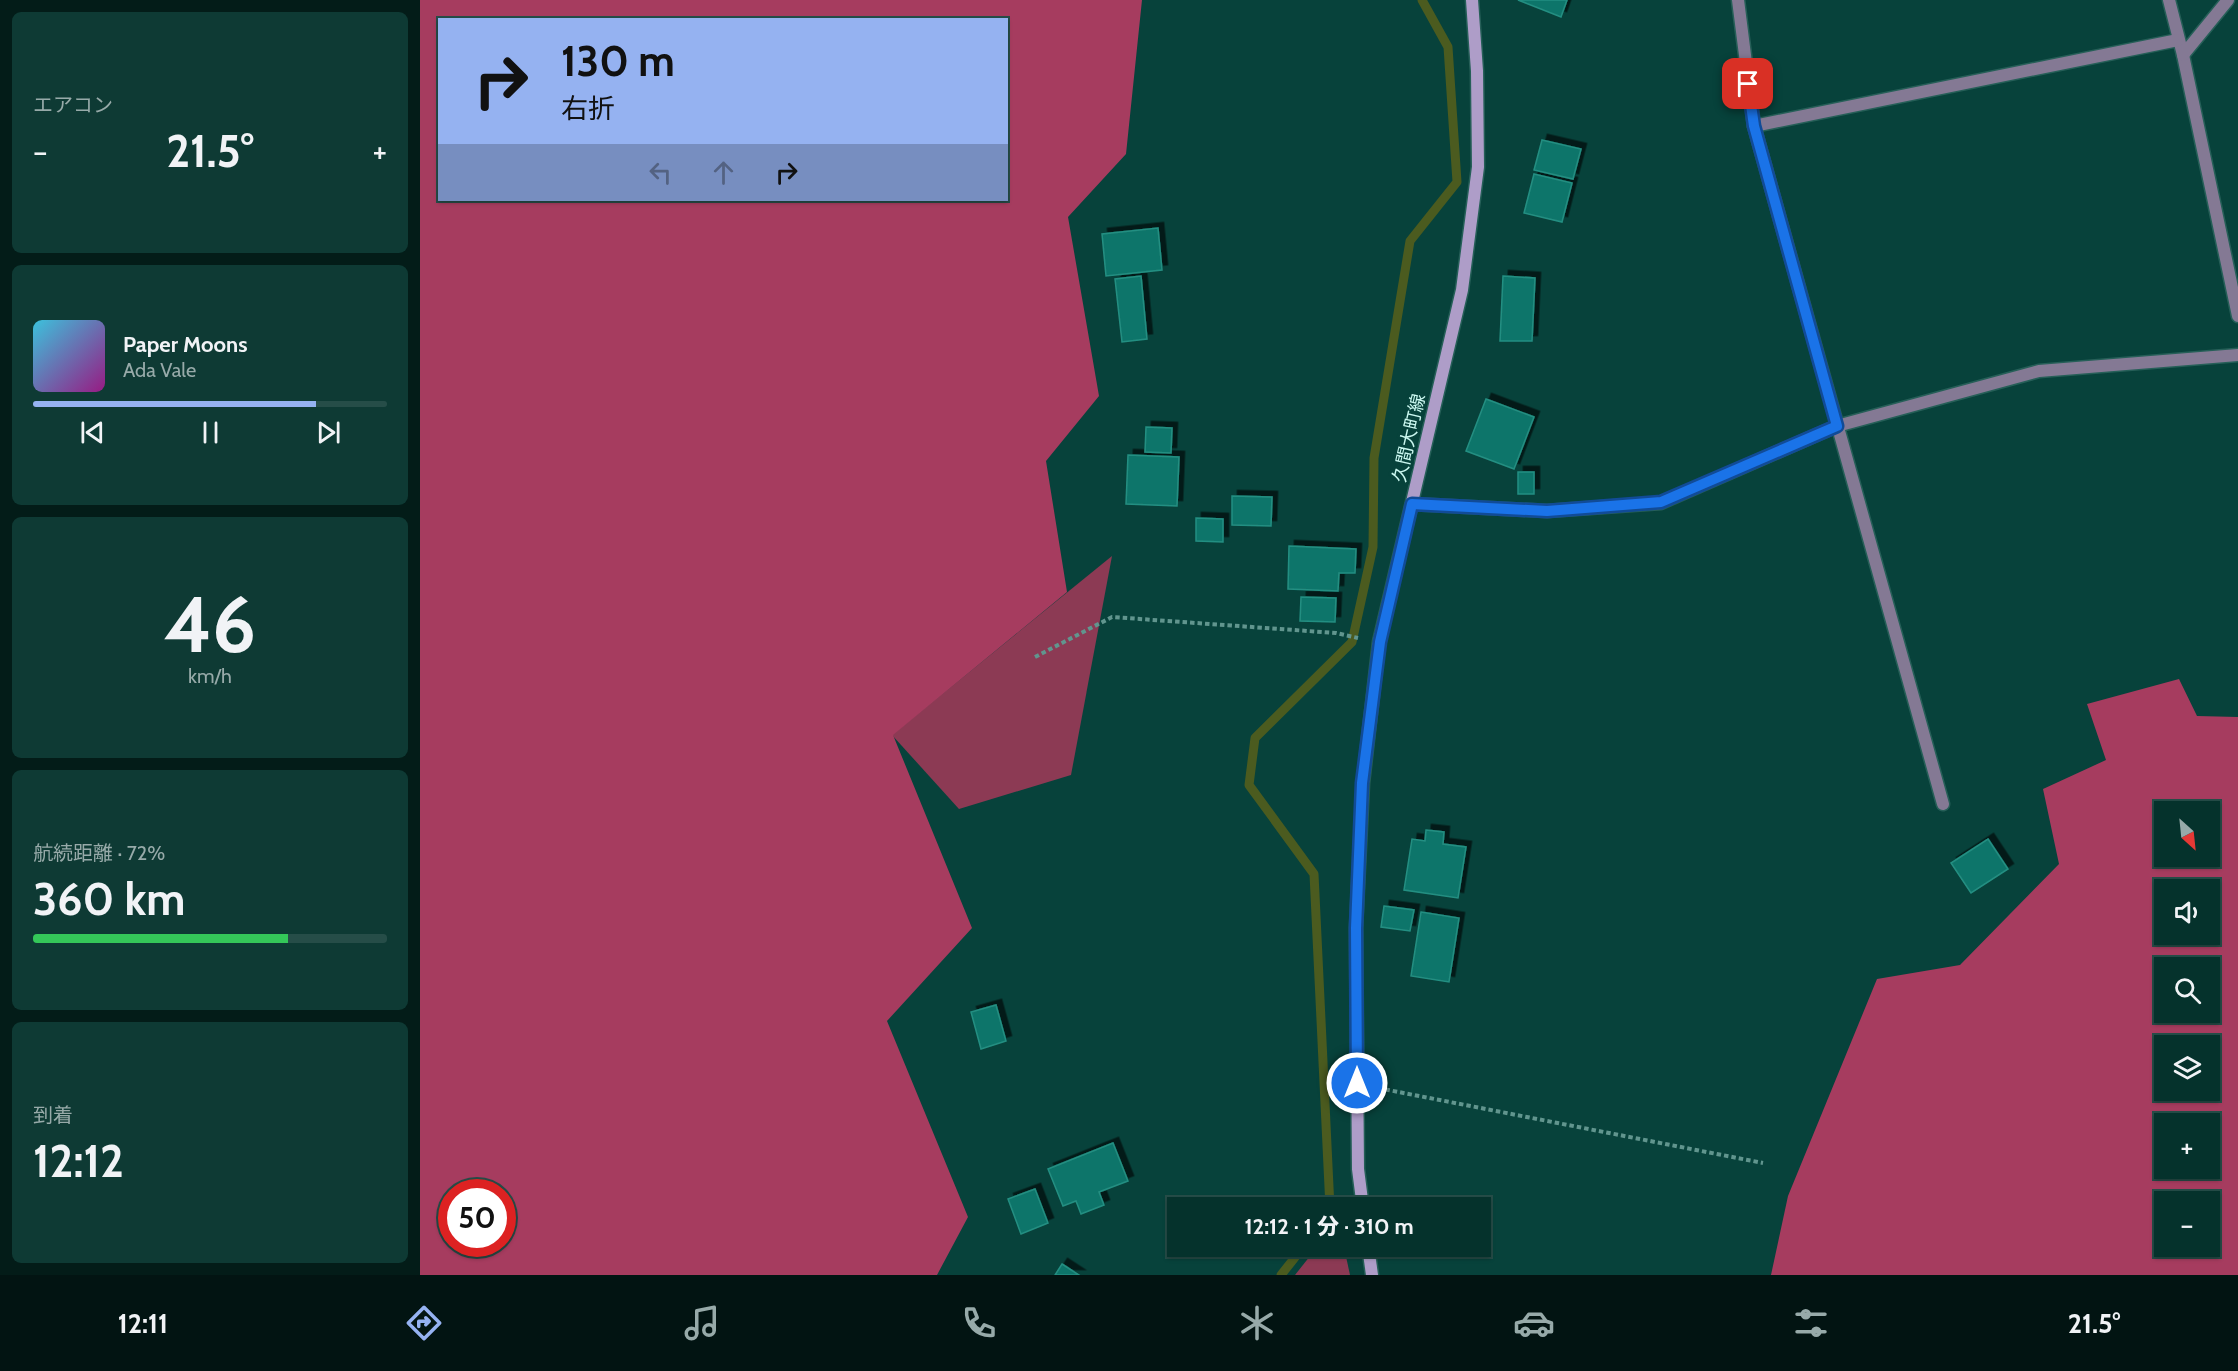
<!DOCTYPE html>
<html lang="ja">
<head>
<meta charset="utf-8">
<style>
  :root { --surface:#05322c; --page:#0e3a34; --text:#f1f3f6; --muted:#97aaa9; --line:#264d48; --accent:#95b2f1 }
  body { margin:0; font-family:Cabin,"Noto Sans JP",sans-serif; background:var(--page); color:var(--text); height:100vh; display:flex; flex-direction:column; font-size:22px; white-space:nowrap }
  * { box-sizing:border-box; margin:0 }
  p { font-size:20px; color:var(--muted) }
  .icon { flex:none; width:33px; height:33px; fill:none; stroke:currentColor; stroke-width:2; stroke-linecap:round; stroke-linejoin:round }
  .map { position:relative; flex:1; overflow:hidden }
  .panel { display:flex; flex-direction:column; gap:12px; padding:12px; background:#031c18; width:420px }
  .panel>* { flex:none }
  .guide { position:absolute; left:18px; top:18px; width:570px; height:183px; border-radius:0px; box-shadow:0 2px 4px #0004,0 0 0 2px var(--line); background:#95b2f1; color:#111; overflow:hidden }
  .needle { width:39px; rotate:153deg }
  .fabs { position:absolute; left:1734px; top:801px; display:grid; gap:12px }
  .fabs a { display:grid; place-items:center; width:66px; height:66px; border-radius:0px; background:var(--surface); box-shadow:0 2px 4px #0004,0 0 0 2px var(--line); font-size:30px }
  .speed { position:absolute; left:18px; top:1179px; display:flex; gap:12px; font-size:30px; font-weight:700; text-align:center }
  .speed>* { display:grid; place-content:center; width:78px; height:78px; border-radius:50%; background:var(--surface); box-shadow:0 2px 4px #0004,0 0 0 2px var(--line); line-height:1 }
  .speed .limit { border:9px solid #d22; background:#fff; color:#111 }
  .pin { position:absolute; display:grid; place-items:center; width:51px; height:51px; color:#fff; margin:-26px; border-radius:12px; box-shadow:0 3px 9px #0006 }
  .me { position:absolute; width:66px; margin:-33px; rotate:0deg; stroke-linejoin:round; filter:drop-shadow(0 0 4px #0008) }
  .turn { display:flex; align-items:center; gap:21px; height:126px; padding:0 24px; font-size:27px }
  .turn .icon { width:78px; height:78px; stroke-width:2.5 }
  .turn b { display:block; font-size:42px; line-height:51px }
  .lanes { display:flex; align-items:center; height:57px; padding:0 24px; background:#0003; justify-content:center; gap:30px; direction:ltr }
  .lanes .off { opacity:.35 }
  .big { font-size:45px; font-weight:800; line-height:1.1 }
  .panel .card { flex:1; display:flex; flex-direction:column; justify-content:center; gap:9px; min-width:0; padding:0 21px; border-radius:9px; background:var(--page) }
  .panel .dial { align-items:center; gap:0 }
  .dial b { font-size:78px; line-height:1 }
  .song { display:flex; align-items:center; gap:18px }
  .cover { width:72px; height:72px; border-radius:9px; background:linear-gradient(135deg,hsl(190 70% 55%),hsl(310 70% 35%)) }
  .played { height:6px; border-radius:3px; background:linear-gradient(90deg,var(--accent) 80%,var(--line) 80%) }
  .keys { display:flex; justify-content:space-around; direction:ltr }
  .heat { display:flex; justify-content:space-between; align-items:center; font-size:33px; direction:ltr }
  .charge { height:9px; border-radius:4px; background:linear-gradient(90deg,#34c759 72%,var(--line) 0) }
  .trip { position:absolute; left:747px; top:1197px; width:324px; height:60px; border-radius:0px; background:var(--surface); box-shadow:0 2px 4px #0004,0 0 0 2px var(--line); font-weight:800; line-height:60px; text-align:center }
  .tabs { display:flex; height:96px; justify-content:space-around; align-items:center; background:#021412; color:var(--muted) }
  .tabs .icon { width:42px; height:42px }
  .tabs .selected { color:var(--accent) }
  .tabs b { font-size:27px; color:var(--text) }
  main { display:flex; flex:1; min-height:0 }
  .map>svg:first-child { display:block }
</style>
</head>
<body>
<main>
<section class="panel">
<div class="card"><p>エアコン</p>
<div class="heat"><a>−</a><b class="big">21.5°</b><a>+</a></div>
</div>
<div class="card">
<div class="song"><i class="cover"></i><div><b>Paper Moons</b><p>Ada Vale</p></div></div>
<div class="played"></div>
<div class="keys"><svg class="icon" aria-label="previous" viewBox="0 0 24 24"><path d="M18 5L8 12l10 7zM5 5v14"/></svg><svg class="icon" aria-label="pause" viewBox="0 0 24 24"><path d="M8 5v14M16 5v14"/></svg><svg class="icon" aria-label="next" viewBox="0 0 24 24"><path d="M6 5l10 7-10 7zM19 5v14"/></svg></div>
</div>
<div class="card dial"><b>46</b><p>km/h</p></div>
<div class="card"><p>航続距離 · 72%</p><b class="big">360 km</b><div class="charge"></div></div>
<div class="card"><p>到着</p><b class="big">12:12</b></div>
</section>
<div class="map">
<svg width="1818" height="1275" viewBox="0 0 1818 1275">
  <defs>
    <filter id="shadow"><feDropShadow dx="5.5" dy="-5.5" stdDeviation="0" flood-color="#0009"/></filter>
  </defs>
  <rect width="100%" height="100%" fill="#07423b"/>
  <g fill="#8c3a54">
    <path d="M692,556L651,775L539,809L472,735Z"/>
    <path d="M898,1246L924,1247L930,1275H875Z"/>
  </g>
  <g fill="#a63c5f" fill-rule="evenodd">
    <path d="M0,0H722L706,154L648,217L679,396L626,461L647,592L473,735L552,928L467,1021L548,1217L517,1275H0ZM20,20H586V200H20ZM32,1192H82V1244H32Z"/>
    <path d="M1759,679L1777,716L1818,717V1275H1351L1368,1196L1457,979L1540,965L1639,864L1623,789L1686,760L1667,704ZM1744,812H1790V856H1744ZM1744,890H1790V934H1744ZM1744,968H1790V1012H1744ZM1744,1046H1790V1090H1744ZM1744,1124H1790V1168H1744ZM1744,1202H1790V1246H1744Z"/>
  </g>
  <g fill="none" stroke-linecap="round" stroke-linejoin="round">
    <g stroke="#4b5b1f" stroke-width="9">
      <path d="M910,1208L894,874L829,785L835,738L932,642L953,547L954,458L990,241L1037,182L1028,47L1002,0"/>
      <path d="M861,1275L884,1246"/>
    </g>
  </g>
  <g fill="#11756a" stroke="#248f82" stroke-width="1.5" filter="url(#shadow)">
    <path d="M1098,0H1147L1141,17Z"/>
    <path d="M1122,140L1161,149L1153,179L1114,170Z"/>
    <path d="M1114,174L1152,183L1142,222L1104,213Z"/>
    <path d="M738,228L742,270L686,276L682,234Z"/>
    <path d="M721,276L727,339L702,342L695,279Z"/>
    <path d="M1083,276L1115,278L1112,341H1080Z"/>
    <path d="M1066,399L1114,417L1094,469L1046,451Z"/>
    <path d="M726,427L752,428L751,453L725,452Z"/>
    <path d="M708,455L759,457L757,506L706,504Z"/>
    <rect x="1098" y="472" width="16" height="22"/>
    <path d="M812,496L852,497L851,526L812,525Z"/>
    <path d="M776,518L803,519V542L776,541Z"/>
    <path d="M869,546L936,549L935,573H919L918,591L868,589Z"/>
    <path d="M881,597L916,598L915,622L880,621Z"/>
    <path d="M1006,830L1024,832L1023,844L1046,847L1038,898L984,890L992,839L1005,841Z"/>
    <path d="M1568,839L1588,869L1551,893L1531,863Z"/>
    <path d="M964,906L994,910L990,931L961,927Z"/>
    <path d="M1001,912L1039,918L1029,982L991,976Z"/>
    <path d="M576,1005L586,1041L561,1049L551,1012Z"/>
    <path d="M693,1143L708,1181L679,1192L684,1205L661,1214L656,1201L643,1206L628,1169Z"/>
    <path d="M615,1189L628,1223L601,1234L588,1199Z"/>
    <path d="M642,1264L659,1275H635Z"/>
  </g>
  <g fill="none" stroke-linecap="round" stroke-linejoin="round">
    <g stroke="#265f58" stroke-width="15">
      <g id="minor">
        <path d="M1318,0L1334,126L1523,804"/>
        <path d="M1749,0L1763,55L1818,316"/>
        <path d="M1763,55L1808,0"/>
        <path d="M1334,126L1758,40"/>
        <path d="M992,504L1127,511L1241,503L1417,426L1619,371L1818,355"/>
      </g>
    </g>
    <g stroke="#265f58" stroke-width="15">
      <g id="secondary">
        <path d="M943,1208L938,1169L936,928L943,783L959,642L1042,290L1058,167L1057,71L1052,0"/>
        <path d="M948,1246L952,1275"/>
      </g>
    </g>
    <g stroke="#61958e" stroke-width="4" stroke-dasharray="4.5 3" stroke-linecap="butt">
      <path d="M615,657L692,617L916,633L938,638"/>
      <path d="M958,1088L1343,1163"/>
    </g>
    <use href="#minor" stroke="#847994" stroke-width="12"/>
    <use href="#secondary" stroke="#ae9dc8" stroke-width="12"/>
  </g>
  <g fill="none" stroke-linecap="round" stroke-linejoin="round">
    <g stroke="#114b97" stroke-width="15">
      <path id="route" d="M937,1083L936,928L942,783L960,642L992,504L1127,511L1241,502L1417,426L1334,126L1328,84"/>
    </g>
    <use href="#route" stroke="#1a73e8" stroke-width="10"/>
  </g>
  <g text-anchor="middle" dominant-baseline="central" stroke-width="6" stroke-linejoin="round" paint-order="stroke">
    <g font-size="18" fill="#cbf8f0" stroke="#07423b">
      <text transform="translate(989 438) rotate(-77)">久間大町線</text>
    </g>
  </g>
</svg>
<div class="fabs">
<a><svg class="needle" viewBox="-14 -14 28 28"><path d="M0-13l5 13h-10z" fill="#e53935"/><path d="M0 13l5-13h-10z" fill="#97aaa9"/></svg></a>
<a><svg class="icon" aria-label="sound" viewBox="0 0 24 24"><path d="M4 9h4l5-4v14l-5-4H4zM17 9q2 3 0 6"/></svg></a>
<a><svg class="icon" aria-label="search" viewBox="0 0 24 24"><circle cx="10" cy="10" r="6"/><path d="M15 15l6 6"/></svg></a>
<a><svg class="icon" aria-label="layers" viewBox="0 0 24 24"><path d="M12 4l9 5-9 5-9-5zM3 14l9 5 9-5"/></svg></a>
<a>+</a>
<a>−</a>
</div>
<div class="speed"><div class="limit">50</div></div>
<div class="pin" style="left:1328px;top:84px;background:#d93025"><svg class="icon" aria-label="arrive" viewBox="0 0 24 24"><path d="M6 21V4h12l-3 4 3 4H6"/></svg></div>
<svg class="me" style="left:937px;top:1083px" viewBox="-20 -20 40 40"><circle r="17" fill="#1a73e8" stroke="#fff" stroke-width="3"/><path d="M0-11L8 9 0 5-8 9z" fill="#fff"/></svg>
<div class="trip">12:12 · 1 分 · 310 m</div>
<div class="guide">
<div class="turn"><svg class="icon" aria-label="right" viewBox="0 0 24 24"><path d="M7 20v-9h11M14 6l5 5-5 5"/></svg><div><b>130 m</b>右折</div></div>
<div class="lanes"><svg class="icon off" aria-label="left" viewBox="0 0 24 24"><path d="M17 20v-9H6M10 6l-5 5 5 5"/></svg><svg class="icon off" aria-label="ahead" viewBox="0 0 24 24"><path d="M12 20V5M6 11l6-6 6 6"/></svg><svg class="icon" aria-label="right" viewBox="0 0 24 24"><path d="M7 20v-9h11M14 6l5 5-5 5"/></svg></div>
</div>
</div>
</main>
<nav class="tabs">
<b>12:11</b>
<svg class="icon selected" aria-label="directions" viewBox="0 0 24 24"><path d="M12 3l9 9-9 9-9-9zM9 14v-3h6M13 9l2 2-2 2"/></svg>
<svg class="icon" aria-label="music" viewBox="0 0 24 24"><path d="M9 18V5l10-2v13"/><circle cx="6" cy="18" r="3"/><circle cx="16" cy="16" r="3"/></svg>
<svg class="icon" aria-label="phone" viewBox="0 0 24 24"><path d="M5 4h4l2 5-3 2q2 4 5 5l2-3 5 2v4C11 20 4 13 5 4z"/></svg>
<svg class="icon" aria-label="climate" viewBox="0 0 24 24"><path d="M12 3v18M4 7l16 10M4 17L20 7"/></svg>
<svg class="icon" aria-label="car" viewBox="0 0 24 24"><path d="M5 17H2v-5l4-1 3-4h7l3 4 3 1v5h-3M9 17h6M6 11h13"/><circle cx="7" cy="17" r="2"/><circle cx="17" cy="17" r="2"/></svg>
<svg class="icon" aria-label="filters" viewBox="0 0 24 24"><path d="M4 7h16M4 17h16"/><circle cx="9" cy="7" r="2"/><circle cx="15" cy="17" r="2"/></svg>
<b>21.5°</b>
</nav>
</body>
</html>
